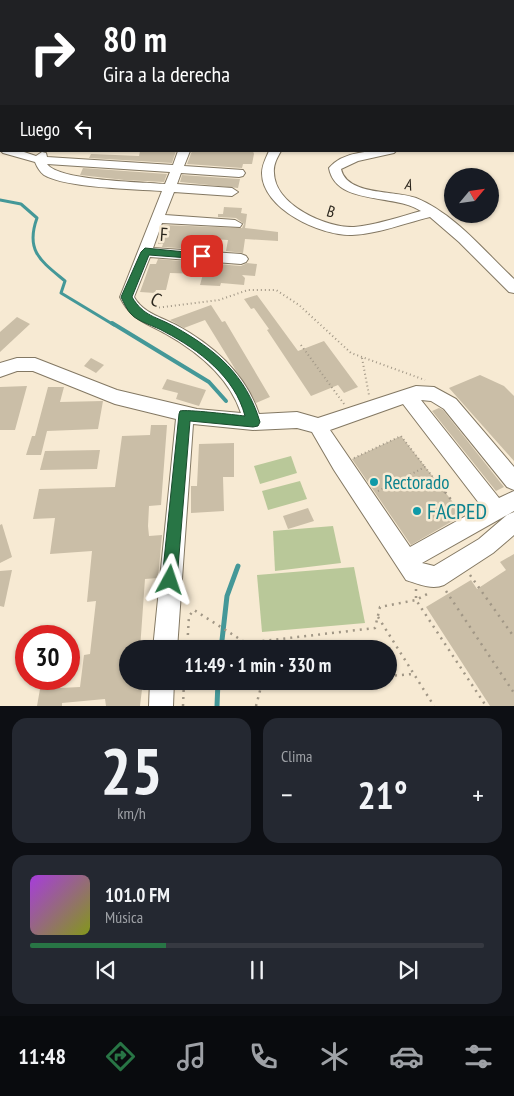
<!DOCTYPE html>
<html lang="es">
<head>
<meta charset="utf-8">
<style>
  :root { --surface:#171b24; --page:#242831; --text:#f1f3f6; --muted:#9ea1a6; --line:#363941; --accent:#287545 }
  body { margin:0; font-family:"PT Sans Narrow",sans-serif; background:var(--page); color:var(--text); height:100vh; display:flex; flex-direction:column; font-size:19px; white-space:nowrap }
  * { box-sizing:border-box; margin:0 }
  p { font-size:16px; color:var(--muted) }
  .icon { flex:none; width:28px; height:28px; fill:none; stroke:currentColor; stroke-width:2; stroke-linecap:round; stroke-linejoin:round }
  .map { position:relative; height:706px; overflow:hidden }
  .side { display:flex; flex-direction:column; gap:12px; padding:12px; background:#0d0f14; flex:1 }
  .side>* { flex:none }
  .top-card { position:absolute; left:0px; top:0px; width:515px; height:152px; box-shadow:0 1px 4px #0004; background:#202124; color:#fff; overflow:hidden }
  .needle { width:32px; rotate:61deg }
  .controls { position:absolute; left:444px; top:168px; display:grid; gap:10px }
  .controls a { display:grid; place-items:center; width:55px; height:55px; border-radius:50%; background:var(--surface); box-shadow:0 1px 4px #0004; font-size:25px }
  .speed { position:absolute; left:15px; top:625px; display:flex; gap:10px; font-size:25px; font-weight:700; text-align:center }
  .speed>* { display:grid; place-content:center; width:65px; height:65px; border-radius:50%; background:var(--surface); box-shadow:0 1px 4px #0004; line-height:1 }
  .speed .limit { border:8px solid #d22; background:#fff; color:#111 }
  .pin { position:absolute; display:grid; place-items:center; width:42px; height:42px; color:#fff; margin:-21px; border-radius:10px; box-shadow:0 2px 8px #0006 }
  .me { position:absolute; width:55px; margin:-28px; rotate:5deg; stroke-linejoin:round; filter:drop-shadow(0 0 4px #0008) }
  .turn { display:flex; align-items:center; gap:18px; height:105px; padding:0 20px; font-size:22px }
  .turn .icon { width:65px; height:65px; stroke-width:2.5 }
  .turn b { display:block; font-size:35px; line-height:42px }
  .then { display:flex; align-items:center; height:48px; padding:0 20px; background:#0003; gap:10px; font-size:19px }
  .big { font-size:38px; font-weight:800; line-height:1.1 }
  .side .widget { flex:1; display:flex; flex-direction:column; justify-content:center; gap:8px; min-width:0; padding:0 18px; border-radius:15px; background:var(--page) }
  .side .dial { align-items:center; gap:0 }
  .dial b { font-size:65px; line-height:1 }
  .song { display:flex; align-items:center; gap:15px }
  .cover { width:60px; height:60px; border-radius:8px; background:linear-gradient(135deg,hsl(280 70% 55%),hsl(70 70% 35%)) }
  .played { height:5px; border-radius:2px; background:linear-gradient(90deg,var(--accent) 30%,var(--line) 30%) }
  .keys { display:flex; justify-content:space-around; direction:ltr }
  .heat { display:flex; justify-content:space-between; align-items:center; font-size:28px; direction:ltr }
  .side .tiles { flex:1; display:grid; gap:12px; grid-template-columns:1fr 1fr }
  .widget:last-child { grid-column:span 2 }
  .trip { position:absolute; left:119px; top:640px; width:278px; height:50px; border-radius:25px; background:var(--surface); box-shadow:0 1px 4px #0004; font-weight:800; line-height:50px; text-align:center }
  .dock { display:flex; height:80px; justify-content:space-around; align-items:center; background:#090b0e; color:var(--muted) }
  .dock .icon { width:35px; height:35px }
  .dock .current { color:var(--accent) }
  .dock b { font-size:22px; color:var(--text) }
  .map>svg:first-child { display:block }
</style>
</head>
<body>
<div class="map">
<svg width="514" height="706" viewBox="0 0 514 706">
  <rect width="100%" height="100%" fill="#f7ead3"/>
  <g fill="#b9c899">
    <path d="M132,0H514V62V1Z"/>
    <path d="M291,456L297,473L260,484L254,466Z"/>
    <path d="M300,481L307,499L268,510L262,491Z"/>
    <path d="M333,526L341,563L275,571L273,531Z"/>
    <path d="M354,567L365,623L262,632L257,575Z"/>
  </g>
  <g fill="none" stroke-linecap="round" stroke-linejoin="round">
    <path stroke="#449898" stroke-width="3" d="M0,200L21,204L37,218C25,251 41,261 65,281L61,293L114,325"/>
    <path stroke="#449898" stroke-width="4" d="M112,323L209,382L226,401"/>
    <g stroke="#449898" stroke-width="5">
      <path d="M221,649L227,596L238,566"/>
      <path d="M217,706L218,681"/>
    </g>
  </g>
  <g fill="#cabea7">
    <path d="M140,151H176L172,163L89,158L91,154L139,156Z"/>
    <path d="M192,151H253L254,154L252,164H243L242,168L187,164Z"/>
    <path d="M83,168L167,174L164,182L124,180L80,175Z"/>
    <path d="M182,175L239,179H240L238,188L180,182Z"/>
    <path d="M224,207L242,208L241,213L247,214L245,228L278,232V241L245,239L243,253L226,251L228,240L211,239L208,250L162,247L163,244H158L164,225L242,228L244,224L236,218L218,217V214H223Z"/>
    <path d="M158,259L241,266L247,263L257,264L255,276L242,275L245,278L244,285L221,283L220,286L200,285L203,274L170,273L166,290H156L155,293L140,292L150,264H156Z"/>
    <path d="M257,295L298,351L324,341L358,387L344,393L338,385L311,396L267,330L269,329L254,308L251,309L244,299Z"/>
    <path d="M211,305L222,322L225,321L270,397L256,403L205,320L184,328L170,320Z"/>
    <path d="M17,317L30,324L0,352V332Z"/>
    <path d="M91,358L104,365L96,373L84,366Z"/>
    <path d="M480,375L504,386L514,396V461L449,388Z"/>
    <path d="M167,379L206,390L199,406L176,399L178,393L162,389Z"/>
    <path d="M27,386L15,430H0V387Z"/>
    <path d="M48,387H64L60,402L103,401L98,429L47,431L41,455H26L32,436H35Z"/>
    <path d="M439,408L443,410L504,487L496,491L432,411Z"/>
    <path d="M151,425H167L161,505L149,506L148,526L149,536L162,535L158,578L145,579L140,649H128V681H143L140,706H106L105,699L62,703V706H37L40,689L80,687L84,655L90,654L96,601L87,602L92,551L50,554L55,518L33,519L39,489L115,487L122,436L150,435Z"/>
    <path d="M401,436L463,515L411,545L352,459Z"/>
    <path d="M234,443V477H223L224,511L191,513V486H197L199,444Z"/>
    <path d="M100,450L97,469L40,470L45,451Z"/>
    <path d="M308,508L314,521L288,529L283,516Z"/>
    <path d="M2,524L12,557L0,563V525Z"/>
    <path d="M514,554V706H490L426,607L471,580L477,589L506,570L500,562Z"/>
    <path d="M12,570L4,607L0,606V571Z"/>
  </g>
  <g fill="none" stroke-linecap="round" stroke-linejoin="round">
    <g stroke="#837863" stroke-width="2">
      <g id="minor">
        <path d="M5,0H23L24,1H6Z"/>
        <rect x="0" y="20" width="1" height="4"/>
        <path d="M1,151H21L36,156L42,152L46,153L47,157L173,165L178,151H190L184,166L243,170L245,173L243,176L239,177L181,173L177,184L232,188L238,192L232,196L174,192L165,215L235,220L242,224L240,227L162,223L153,248L241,254L246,256L248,259L246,262L241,264L150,257L134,297C143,313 161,317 176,325C213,345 245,373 259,414L297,412L318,418L416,386L434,387L456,399L514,467V490L507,487L444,409L431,401L421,400L499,498L514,491V511L422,563L434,566L479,539L507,515L514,512V535L493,553L444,585C432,590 418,584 406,580L334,470L312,432L297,428L253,430L193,424L177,649H153L176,419L115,404L33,371H17L0,377V363L17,358H35L117,390L197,409L241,413C229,377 198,352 166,334C145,322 131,320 120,297L162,191C135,189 65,188 44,175C40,172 37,167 35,162L3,153ZM47,164L170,172L165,184C143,182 59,181 47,164ZM403,404L482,507L410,547L330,430Z"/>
        <path d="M269,151H281C277,158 273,165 274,173C275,205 326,228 354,227C376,225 399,217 421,211C394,193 336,206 329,168C344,150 374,151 396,151L394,153L358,161L341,169C347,196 395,190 416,198C455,214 484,251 514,279V293L509,292L459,242L430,217C405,223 378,234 352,235C321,236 262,209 262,173C262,165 266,158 269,151Z"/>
        <path d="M150,681H174L173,706H149Z"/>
      </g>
    </g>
    <g stroke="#a19786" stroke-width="2" stroke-dasharray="1 3" stroke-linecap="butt">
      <path d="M155,308L219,300L248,290H276L299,305L351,353L425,380"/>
      <path d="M301,345L344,404"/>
      <path d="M362,358L369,395"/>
      <path d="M354,458L401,436L425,467"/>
      <path d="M378,491L425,467L446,494"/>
    </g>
    <g stroke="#a19786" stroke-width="2.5" stroke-dasharray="2 5" stroke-linecap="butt">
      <path d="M445,492L461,512"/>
      <path d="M470,575L514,637"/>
      <path d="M416,589V600L486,706"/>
      <path d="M446,591L514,693"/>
      <path d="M378,617L434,706"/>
      <path d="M246,643L248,649"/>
      <path d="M187,649L189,616L194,610L246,643L375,628L380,607L416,600L429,593"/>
      <path d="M388,676L413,674"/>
      <path d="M261,687L328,681"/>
      <path d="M183,706L184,681"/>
      <path d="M256,706L261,687L259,681"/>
    </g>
    <use href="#minor" fill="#fff" fill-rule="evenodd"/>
  </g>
  <path fill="#287545" stroke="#1a4c2d" d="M145,248L206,254V258L202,259L149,255L132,297C144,317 156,316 175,327C216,350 246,375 260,422L258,426L253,427L190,421L177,580L175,586L170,588L164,586L162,580L179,414L180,411C186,409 235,415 245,416C235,377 199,350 165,332C155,326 138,322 131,314C127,310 124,303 121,297L141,252Z"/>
  <g fill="#0f9aa8" stroke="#f7ead3" stroke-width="2">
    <circle cx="374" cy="482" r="5"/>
    <circle cx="417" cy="511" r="5"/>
  </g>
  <g text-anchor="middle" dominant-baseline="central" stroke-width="5" stroke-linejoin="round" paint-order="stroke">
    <g font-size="16" fill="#2c271e" stroke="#f7ead3">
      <text transform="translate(409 184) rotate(14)">A</text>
      <text transform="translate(331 211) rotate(17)">B</text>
    </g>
    <g font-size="19" fill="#2c271e" stroke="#f7ead3">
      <text transform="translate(164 234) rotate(4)">F</text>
      <text transform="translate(156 299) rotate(28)">C</text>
    </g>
    <g font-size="19" fill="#0d838f" stroke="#f7ead3" text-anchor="start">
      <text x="384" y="482">Rectorado</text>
    </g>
    <g font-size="22" fill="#0d838f" stroke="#f7ead3" text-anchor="start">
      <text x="427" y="511">FACPED</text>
    </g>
  </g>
</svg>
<div class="controls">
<a><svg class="needle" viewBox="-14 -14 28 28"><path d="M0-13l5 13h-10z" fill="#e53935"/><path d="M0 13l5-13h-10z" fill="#9ea1a6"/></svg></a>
</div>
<div class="speed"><div class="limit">30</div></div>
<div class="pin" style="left:202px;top:256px;background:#d93025"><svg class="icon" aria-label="arrive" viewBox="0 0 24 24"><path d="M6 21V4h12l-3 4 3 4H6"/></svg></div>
<svg class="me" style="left:170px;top:580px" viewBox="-20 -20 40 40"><path d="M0-17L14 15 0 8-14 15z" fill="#287545" stroke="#fff" stroke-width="4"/></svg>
<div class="trip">11:49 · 1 min · 330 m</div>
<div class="top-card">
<div class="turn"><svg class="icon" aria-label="right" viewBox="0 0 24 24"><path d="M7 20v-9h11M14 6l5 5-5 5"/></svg><div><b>80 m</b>Gira a la derecha</div></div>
<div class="then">Luego<svg class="icon" aria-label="left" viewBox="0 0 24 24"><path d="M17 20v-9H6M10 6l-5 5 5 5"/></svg></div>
</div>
</div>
<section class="side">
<div class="tiles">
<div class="widget dial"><b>25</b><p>km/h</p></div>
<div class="widget"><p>Clima</p>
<div class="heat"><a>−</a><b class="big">21°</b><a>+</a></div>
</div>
<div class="widget">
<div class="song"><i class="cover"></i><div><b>101.0 FM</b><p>Música</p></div></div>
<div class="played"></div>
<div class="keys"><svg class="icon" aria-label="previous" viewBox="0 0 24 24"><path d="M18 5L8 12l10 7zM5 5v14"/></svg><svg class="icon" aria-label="pause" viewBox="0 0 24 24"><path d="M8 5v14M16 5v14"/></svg><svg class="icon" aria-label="next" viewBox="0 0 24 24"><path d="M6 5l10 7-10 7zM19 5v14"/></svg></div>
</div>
</div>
</section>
<nav class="dock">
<b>11:48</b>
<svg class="icon current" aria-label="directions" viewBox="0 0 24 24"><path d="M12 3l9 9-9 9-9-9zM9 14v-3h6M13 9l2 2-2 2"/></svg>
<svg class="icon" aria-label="music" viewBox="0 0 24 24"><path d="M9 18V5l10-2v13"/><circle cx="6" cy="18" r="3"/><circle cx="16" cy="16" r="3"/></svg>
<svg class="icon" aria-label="phone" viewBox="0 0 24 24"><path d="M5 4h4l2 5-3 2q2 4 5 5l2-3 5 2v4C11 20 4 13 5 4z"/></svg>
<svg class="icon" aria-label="climate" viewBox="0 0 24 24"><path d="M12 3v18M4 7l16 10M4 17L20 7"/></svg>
<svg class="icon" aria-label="car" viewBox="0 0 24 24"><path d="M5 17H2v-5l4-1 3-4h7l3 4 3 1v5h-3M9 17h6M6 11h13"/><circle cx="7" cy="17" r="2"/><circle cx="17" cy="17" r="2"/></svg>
<svg class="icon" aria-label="filters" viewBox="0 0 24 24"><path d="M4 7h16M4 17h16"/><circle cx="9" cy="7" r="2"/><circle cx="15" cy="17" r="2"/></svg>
</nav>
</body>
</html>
